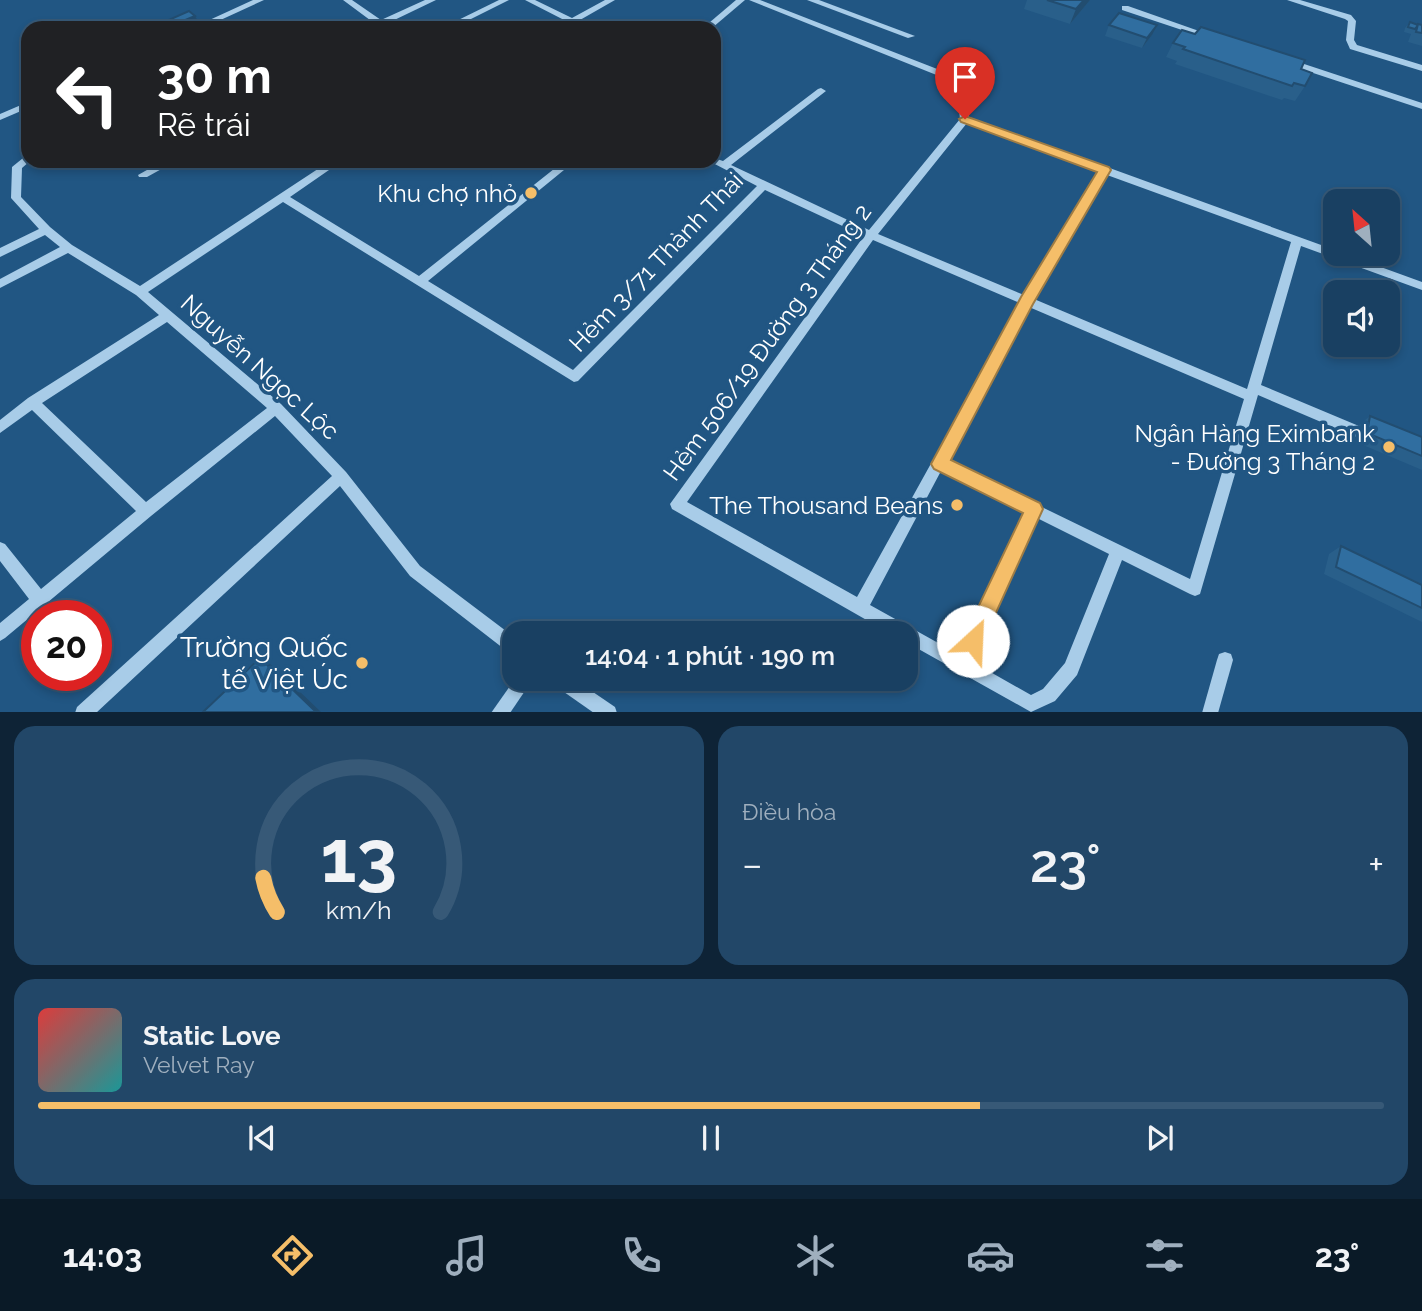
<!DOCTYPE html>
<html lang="vi">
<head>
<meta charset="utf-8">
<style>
  :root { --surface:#194062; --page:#224768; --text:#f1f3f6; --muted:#9fafbe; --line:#375977; --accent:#f5be69 }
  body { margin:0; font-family:Raleway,sans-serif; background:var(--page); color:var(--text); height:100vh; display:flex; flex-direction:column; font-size:26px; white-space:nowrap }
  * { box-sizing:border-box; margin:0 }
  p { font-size:23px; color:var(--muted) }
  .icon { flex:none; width:38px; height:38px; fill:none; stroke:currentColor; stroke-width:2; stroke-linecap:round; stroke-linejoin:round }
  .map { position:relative; height:712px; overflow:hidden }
  .drawer { display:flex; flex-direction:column; gap:14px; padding:14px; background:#0e2336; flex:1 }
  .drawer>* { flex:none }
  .banner { position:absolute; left:21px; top:21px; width:700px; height:147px; border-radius:21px; box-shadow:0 4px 10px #0003,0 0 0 2px var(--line); background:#202124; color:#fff; overflow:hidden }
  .needle { width:46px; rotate:333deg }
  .buttons { position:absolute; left:1323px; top:189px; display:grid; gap:14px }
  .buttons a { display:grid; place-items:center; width:77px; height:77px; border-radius:14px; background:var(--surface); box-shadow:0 4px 10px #0003,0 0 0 2px var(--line); font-size:35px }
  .speed { position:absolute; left:21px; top:600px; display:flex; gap:14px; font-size:35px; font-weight:700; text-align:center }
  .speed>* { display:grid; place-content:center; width:91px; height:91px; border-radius:50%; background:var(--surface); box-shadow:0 4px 10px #0003,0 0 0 2px var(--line); line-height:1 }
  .speed .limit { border:10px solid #d22; background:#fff; color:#111 }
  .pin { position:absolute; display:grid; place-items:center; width:60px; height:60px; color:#fff; margin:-72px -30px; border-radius:50% 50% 50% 0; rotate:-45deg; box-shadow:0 0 7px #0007 }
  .pin .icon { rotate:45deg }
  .me { position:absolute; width:77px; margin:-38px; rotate:25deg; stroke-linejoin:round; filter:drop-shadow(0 0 5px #0008) }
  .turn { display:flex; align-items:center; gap:24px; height:147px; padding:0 21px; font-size:32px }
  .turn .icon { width:91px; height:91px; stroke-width:2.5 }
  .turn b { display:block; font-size:49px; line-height:60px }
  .big { font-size:52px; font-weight:600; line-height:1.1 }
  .drawer .tile { flex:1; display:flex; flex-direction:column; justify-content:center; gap:10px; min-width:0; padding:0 24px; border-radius:21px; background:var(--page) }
  .drawer .dial { align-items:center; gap:0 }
  .dial svg { height:182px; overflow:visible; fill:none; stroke:var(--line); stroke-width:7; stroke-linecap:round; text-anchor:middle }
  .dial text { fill:var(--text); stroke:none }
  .song { display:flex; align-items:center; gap:21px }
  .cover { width:84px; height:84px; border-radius:10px; background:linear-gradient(135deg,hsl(0 70% 55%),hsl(180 70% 35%)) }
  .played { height:7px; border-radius:4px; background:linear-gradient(90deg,var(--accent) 70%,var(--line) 70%) }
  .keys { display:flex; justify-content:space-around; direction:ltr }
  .heat { display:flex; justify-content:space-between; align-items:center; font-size:38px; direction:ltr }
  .drawer .tiles { flex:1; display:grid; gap:14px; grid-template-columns:1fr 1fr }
  .tile:last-child { grid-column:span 2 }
  .trip { position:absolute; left:502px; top:621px; width:416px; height:70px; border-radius:21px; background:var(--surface); box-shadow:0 4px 10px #0003,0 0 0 2px var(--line); font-weight:600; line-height:70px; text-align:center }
  .tab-bar { display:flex; height:112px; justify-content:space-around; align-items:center; background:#0a1a27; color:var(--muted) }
  .tab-bar .icon { width:49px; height:49px }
  .tab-bar .selected { color:var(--accent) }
  .tab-bar b { font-size:32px; color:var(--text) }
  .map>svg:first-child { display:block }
</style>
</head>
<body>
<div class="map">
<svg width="1422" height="713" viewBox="0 0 1422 713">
  <rect width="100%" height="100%" fill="#215683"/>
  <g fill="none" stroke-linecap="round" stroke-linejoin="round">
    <g fill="#a8cce8" fill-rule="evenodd">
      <path d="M253,0H264L203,28H192Z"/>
      <path d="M343,0H352L381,20L425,0H436L386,24L388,26L386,28H366L374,23Z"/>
      <path d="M499,0H509L453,28H442Z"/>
      <path d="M525,0H535L572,18L605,0H615L566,28H556L566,21Z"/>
      <path d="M736,0H745L712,28H703Z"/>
      <path d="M749,0H760L950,74L966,90L969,117L1335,250V254H1345L1422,282V290L1301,246L1261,385L1378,434L1380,438L1378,442L1373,444L1368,442L1258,395L1200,594L1195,596L1190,594L1122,560L1077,675L1055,701L1031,712L906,642V634H891L672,509L670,504L864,236L765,190L578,381L574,382L283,202L148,292L281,404L346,472L420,566L514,637V654L508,652L410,576L340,486L96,713H75L77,707L332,476L275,416L151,516L5,638L0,641V623L29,599L0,561V542L5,544L41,589L136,511L32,410L0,433V420L28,398L159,315L136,295L68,253L0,288V279L60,247L45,235L0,257V248L39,229L11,198L12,167L28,154V161H30L22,168L21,197L50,227L72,245L140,286L330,161H342L290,197L419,276L564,161H575L428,281L573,370L757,186L709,161H714V158L723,161L818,89L821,88L826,91L731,165L869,230L960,119L957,91L944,78ZM967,123L1099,172L1024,295L878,234ZM1107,175L1291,242L1247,389L1034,299ZM873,240L1020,303L857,597L687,502ZM1029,307L1244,399L1190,579L947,461ZM167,322L267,408L146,502L42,403ZM941,471L1025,513L958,654L870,605ZM1037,518L1109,554L1065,663L1043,689L1031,695L971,661Z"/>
      <path d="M807,0H819L915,36L908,38Z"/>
      <path d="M1287,0H1300L1351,15L1356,21L1354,40L1357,45L1422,65V71L1350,49L1346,40L1348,21L1345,19Z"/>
      <path d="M1122,6H1128L1216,37L1209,39L1122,10Z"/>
      <path d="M1286,58L1422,103V109L1283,63L1282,61Z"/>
      <path d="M28,102V108L0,120V114Z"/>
      <path d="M163,161H176L147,177H139L138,175Z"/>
      <path d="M1225,652L1231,654L1233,660L1218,713H1202L1217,660L1219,654Z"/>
      <path d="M515,679H533L510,713H491Z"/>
      <path d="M552,679H574L615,707L617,713H594L554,685Z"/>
    </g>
  </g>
  <g fill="#295f8a">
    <path d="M1027,0H1090L1070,24L1024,9Z"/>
    <path d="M1410,22L1422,25V46L1408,42L1411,34L1404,32L1405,28Z"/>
    <path d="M1109,25L1152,35L1142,48L1105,36Z"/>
    <path d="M1195,34L1301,69L1305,86L1295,101L1284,98L1282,100L1175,64L1177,61L1166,57L1173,43Z"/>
    <path d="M1370,416L1422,437V470L1356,442L1358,426Z"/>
    <path d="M1341,546L1422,585V622L1324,574L1329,554Z"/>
  </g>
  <g fill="#224d70">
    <path d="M1084,0H1090L1070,24L1076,9Z"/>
    <path d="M195,16L198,21L182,28H172L171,26Z"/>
    <path d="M1157,25L1152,35L1142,48L1147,38Z"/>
    <path d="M260,658L273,666L321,712H316Z"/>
  </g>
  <g fill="#306ea0" stroke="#224d70" stroke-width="2">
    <path d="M1047,0H1084L1076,9Z"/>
    <path d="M189,11L195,16L171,26L164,22Z"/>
    <path d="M1119,13L1157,25L1147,38L1109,25Z"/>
    <path d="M1410,22L1418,25L1415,29L1408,27Z"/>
    <path d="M1418,24L1422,25V33L1416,32Z"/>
    <path d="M1201,27L1305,60L1301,69L1312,73L1305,86L1294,83L1292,86L1183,49L1185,47L1173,43L1182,30L1195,34Z"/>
    <path d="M1370,416L1422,437V456L1367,433Z"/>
    <path d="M1341,546L1422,585V608L1336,567Z"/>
    <path d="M260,658L316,712H203Z"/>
  </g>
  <path fill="#f5be69" stroke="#9f7c44" stroke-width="2" d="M965,116L1109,167L1111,170L1033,304L951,460L1040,503L1043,509L980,648L973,651L965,648L962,641L1023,513L934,469L931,464L1021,297L1097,172L961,122L959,119Z"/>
  <g fill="#f5be69" stroke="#215683" stroke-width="2.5">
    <circle cx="531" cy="193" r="7"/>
    <circle cx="1389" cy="447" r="7"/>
    <circle cx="957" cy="505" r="7"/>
    <circle cx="362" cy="663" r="7"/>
  </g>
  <g text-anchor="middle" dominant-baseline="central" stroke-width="7" stroke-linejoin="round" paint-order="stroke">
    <g font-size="24" fill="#fff" stroke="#215683" text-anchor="end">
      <text x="517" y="193">Khu chợ nhỏ</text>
      <text x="1375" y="433">Ngân Hàng Eximbank<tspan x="1375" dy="28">- Đường 3 Tháng 2</tspan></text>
      <text x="943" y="505">The Thousand Beans</text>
    </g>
    <g font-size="24" fill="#fff" stroke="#215683">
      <text transform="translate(656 262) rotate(-46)">Hẻm 3/71 Thành Thái</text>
      <text transform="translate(767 342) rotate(-54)">Hẻm 506/19 Đường 3 Tháng 2</text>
      <text transform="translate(260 367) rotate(42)">Nguyễn Ngọc Lộc</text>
    </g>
    <g font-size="28" fill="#fff" stroke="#215683" text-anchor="end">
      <text x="348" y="647">Trường Quốc<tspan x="348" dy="32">tế Việt Úc</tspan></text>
    </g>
  </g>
</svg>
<div class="buttons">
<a><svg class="needle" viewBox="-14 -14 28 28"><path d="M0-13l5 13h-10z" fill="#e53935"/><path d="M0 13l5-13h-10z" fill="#9fafbe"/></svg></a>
<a><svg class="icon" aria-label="sound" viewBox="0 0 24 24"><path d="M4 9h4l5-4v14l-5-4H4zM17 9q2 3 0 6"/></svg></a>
</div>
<div class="speed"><div class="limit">20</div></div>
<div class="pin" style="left:965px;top:119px;background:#d93025"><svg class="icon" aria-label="arrive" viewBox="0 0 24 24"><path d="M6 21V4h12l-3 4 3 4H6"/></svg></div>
<svg class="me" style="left:973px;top:641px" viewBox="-20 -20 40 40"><circle r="19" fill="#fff"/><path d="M0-13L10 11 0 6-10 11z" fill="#f5be69"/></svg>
<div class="trip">14:04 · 1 phút · 190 m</div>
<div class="banner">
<div class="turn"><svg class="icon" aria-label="left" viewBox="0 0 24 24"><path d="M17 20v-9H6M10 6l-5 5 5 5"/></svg><div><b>30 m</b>Rẽ trái</div></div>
</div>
</div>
<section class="drawer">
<div class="tiles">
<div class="tile dial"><svg viewBox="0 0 100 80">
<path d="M14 69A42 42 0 1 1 86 69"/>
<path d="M14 69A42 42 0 0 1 8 54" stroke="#f5be69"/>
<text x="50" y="56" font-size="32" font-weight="700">13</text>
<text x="50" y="72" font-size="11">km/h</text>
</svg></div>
<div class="tile"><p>Điều hòa</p>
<div class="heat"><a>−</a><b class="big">23°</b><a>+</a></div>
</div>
<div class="tile">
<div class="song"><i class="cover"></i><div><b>Static Love</b><p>Velvet Ray</p></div></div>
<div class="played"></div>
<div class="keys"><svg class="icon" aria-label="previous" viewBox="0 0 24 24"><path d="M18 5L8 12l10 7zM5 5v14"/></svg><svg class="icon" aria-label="pause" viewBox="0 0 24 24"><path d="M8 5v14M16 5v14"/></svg><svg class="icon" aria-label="next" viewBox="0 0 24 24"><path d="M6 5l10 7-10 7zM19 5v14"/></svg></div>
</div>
</div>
</section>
<nav class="tab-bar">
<b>14:03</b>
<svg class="icon selected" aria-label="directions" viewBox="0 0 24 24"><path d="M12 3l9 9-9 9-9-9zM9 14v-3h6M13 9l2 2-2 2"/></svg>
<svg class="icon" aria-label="music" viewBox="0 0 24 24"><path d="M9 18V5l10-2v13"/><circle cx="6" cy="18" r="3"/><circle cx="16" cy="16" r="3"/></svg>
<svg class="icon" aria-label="phone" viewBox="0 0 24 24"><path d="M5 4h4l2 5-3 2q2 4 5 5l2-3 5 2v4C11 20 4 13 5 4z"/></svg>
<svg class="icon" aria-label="climate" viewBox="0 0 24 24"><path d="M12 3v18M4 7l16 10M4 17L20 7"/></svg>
<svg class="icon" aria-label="car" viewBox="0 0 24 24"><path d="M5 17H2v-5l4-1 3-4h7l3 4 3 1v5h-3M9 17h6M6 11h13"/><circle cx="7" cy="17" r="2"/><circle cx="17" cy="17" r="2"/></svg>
<svg class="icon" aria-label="filters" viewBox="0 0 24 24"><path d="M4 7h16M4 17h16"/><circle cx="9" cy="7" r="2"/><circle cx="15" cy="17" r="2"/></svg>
<b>23°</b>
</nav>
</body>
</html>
